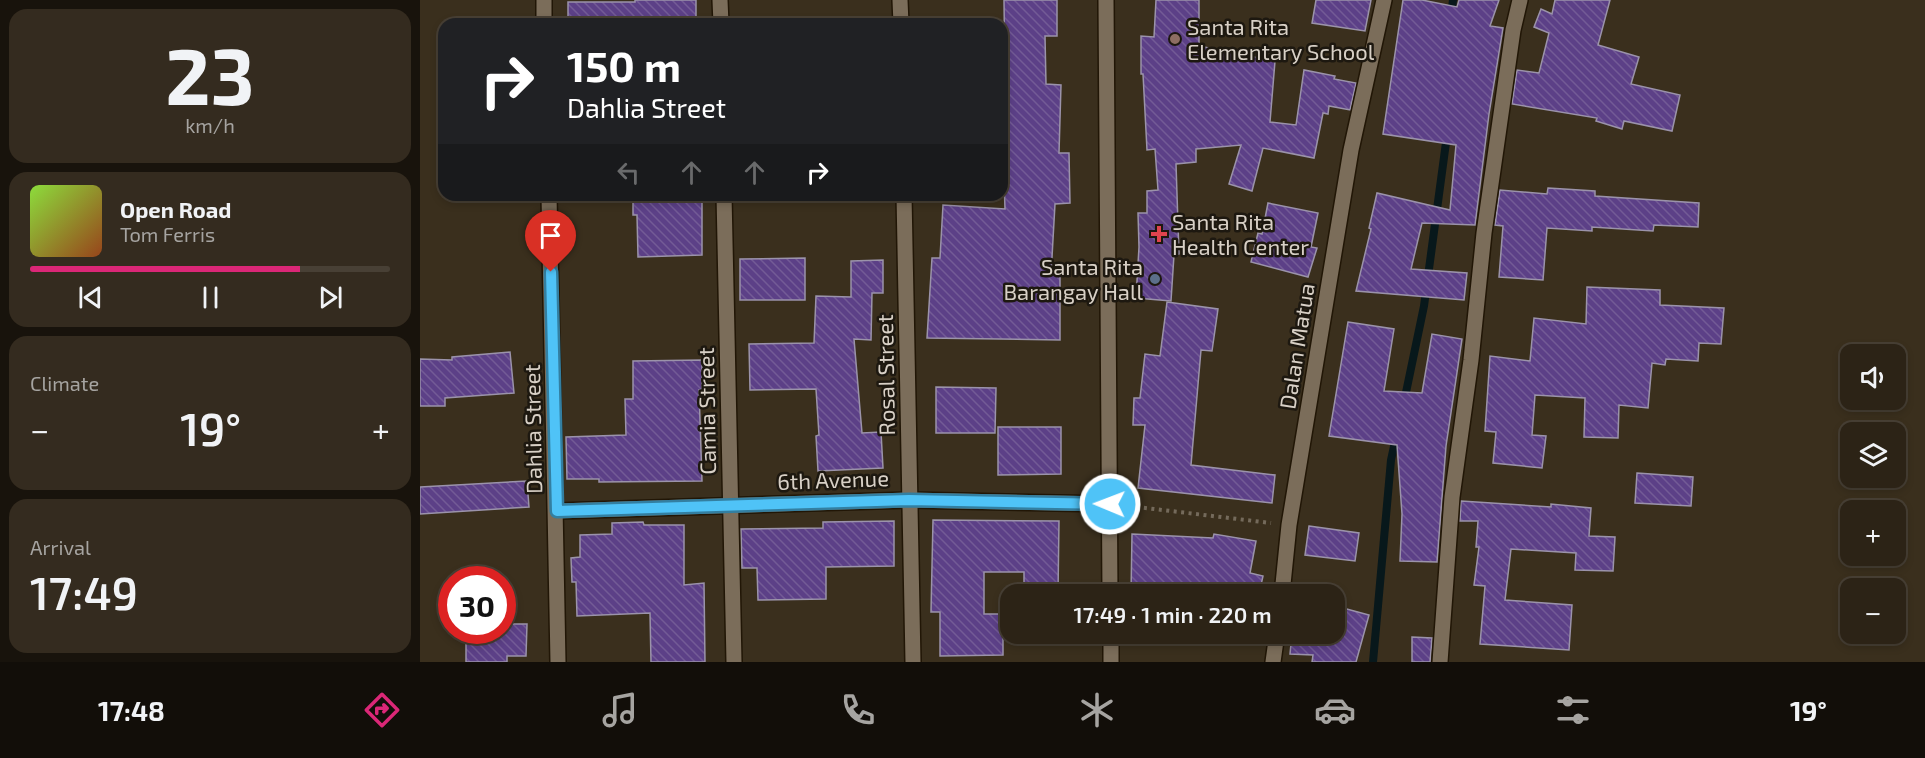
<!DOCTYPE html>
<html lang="en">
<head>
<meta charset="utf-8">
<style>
  :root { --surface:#2c2316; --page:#342b1f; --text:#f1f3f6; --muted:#a6a4a1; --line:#484035; --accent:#db2777 }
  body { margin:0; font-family:"Exo 2",sans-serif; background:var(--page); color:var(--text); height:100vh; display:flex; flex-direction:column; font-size:22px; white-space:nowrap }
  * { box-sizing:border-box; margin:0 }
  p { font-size:20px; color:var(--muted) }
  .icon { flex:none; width:33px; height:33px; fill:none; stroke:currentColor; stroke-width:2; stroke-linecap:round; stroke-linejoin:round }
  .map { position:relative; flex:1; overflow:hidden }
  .side { display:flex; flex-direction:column; gap:9px; padding:9px; background:#18130c; width:420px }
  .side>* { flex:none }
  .banner { position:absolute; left:18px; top:18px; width:570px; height:183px; border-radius:18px; box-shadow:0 3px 9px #0003,0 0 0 2px var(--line); background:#202124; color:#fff; overflow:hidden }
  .buttons { position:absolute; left:1420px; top:344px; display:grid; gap:12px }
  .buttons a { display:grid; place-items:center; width:66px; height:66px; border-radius:12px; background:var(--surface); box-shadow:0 3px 9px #0003,0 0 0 2px var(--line); font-size:30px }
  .speed { position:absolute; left:18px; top:566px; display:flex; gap:12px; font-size:30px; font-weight:700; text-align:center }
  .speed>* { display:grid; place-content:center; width:78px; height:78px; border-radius:50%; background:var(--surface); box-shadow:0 3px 9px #0003,0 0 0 2px var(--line); line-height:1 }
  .speed .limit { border:9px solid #d22; background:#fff; color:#111 }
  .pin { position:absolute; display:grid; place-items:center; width:51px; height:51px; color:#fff; margin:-62px -26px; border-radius:50% 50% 50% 0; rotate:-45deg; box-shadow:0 0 6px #0007 }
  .pin .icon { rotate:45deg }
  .me { position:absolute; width:66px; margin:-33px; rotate:271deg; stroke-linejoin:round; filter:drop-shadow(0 0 4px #0008) }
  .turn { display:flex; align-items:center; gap:21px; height:126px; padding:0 30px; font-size:27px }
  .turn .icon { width:78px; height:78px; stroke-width:2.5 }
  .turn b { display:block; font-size:42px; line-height:51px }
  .lanes { display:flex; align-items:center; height:57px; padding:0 30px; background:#0003; justify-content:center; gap:30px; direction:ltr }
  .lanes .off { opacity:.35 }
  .big { font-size:45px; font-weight:600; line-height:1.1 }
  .side .tile { flex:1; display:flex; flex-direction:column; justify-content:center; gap:9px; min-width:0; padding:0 21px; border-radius:18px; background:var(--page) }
  .side .dial { align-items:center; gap:0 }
  .dial b { font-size:78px; line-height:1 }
  .song { display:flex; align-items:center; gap:18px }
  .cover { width:72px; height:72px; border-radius:9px; background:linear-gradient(135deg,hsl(90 70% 55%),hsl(20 70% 35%)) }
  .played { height:6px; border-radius:3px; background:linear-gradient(90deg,var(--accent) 75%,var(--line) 75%) }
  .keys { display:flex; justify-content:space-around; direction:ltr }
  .heat { display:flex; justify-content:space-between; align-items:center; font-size:33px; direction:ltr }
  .trip { position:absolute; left:580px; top:584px; width:345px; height:60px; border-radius:18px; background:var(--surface); box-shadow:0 3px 9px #0003,0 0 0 2px var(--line); font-weight:600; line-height:60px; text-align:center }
  .tab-bar { display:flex; height:96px; justify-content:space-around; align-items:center; background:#120e09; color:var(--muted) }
  .tab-bar .icon { width:42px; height:42px }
  .tab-bar .on { color:var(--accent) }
  .tab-bar b { font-size:27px; color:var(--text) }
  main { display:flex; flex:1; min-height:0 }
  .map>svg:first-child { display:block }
</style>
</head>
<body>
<main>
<section class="side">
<div class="tile dial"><b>23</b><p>km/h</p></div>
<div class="tile">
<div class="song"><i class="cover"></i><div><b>Open Road</b><p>Tom Ferris</p></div></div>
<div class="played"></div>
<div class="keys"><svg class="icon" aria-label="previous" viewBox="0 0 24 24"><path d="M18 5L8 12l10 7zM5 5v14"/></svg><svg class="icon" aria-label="pause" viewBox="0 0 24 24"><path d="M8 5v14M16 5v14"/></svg><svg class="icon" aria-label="next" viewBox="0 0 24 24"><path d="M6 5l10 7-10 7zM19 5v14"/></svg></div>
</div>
<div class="tile"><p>Climate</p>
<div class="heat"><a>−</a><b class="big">19°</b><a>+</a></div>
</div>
<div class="tile"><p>Arrival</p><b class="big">17:49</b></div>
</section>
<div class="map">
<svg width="1505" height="662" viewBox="0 0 1505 662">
  <defs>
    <pattern id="building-back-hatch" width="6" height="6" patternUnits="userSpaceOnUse" patternTransform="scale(1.5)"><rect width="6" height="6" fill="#5c4087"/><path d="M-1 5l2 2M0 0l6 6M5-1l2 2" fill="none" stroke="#735b96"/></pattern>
  </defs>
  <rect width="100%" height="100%" fill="#3a2f1d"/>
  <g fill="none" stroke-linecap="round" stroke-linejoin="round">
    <g stroke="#08181b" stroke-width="8">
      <path d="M1031,16L1033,0"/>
      <path d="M984,402L1004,306L1027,135"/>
      <path d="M953,662L971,460L976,437"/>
    </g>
  </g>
  <g fill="url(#building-back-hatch)" stroke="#9b93aa" stroke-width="1.5">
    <path d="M215,0H276V24H148V2H215Z"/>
    <path d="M584,0H637V36H625L626,84L641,85L639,153H649L650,203L635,204L631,275H640V340L507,338L512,258H520L523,205L585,209L582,123V83H585Z"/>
    <path d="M736,0H779V46L855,61L850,122L876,125L884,70L915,76L914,79L936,83L930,110L909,106L908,114L903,113L894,158L843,148L832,191L809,184L821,145L776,149V162L756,164L759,254L754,255L751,301L716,298L719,247L718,213H727V191L738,190L735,149L727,150L723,74H721V36L734,37Z"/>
    <path d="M896,0H951L945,31L892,23Z"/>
    <path d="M983,0H1002L1037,7L1039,0H1079L1070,26L1083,28L1069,114L1055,225L1002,223L991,269L1047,273L1044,300L936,291L951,229L949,228L957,193L1030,210L1036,145L963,134Z"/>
    <path d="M1135,0H1190L1178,45L1219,57L1211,84L1260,95L1252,131L1204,121L1202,129L1176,121L1177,118L1092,104L1097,70L1119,73L1129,33L1114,27L1121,9L1132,14Z"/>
    <path d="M1128,188L1175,191V196L1279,203L1278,227L1234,225L1233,231L1172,227V231L1127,228L1123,280L1079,277L1083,226L1075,225L1080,190L1127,194Z"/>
    <path d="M213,195H282V255L218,257L217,215H213Z"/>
    <path d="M848,203L898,213L891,247L897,248L888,277L831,262L838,233L842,234Z"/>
    <path d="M385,258V300H320V259Z"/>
    <path d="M463,260V293H452L451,340L434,339L442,433L461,432L463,468L398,471L396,436L399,435L396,389L330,390L329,344L394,343L396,296L431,297V261Z"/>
    <path d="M1167,287L1240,290V305L1304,308L1301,344L1279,343L1278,361L1246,359L1245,365L1232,363L1228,408L1199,405L1198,438L1164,437L1165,398L1115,395L1112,435L1126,436L1122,468L1073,463L1076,432L1065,431L1070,356L1110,361L1114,318L1166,324Z"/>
    <path d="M747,302L798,309L792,351L781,350L771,465L855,475L852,503L718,488L725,425H713L714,398H720L725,354L740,356Z"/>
    <path d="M928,322L974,329L964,391L1002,393L1012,334L1042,339L1026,446L1017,562L980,561L982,514L977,445L909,436Z"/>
    <path d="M90,352L94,393L25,398V406H0V359L32,360V357Z"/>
    <path d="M282,360V390H279L282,481L179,482V479H147L146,437L206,435L205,399H213V361Z"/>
    <path d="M516,387L576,388L575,433H516Z"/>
    <path d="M578,427H641V474L578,475Z"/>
    <path d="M1217,473L1273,477L1271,506L1215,503Z"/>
    <path d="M107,481L109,507L0,514V487Z"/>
    <path d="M1041,501L1131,507V504L1171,508L1169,536L1195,537L1193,571L1155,570L1156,553L1091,549L1085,600L1152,605L1149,650L1060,644L1065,586L1054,585L1059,547H1056L1058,521H1040Z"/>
    <path d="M513,520L639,521L638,594H604V572H564V614H583V655L520,656V612H511Z"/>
    <path d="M474,521V566L406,567V599L338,600L337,568H322L321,529L403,528V522Z"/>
    <path d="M223,522L224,525H264V585L284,583L285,662H231L230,613L157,616L156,582H152L151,558L160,557V535L192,534V523Z"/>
    <path d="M889,526L939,533L935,561L885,555Z"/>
    <path d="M712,534L793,538L794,534L836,541L830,573L843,576L839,594H796L759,587V594H711Z"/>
    <path d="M923,608L949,615L936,662H892L893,655L870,654L872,633H915V624H919Z"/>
    <path d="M82,624H107L106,656H87V662H46V630H82Z"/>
    <path d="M992,637L1012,638L1010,662H992Z"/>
  </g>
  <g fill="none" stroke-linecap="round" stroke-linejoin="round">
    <g stroke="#211606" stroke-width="18">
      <g id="minor">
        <path d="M124,0V24"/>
        <path d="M300,0L301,24"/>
        <path d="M480,0L481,24"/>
        <path d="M129,195L138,662"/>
        <path d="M304,195L314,662"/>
        <path d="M484,195L493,662"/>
        <path d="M137,511L489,500L690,504"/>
        <path d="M862,594L869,525L931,150L964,0"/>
        <path d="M853,662L857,633"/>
        <path d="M1020,662L1032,497L1051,360L1064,233L1093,30L1100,0"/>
      </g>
    </g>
    <g stroke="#211606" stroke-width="18">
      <g id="secondary">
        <path d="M686,0L690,594"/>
        <path d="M691,633V662"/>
      </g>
    </g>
    <path stroke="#746a5b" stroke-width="4" stroke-dasharray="3 4.5" stroke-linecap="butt" d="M709,506L851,523"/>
    <use href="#minor" stroke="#7b6d5a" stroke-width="15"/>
    <use href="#secondary" stroke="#7b6d5a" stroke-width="15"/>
  </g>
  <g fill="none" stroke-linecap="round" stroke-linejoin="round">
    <g stroke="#337fa1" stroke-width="15">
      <path id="route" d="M131,272L137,511L489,500L690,504"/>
    </g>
    <use href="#route" stroke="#4fc3f7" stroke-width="10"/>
  </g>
  <circle fill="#8d6e63" stroke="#1d1810" stroke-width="2" cx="755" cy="39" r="6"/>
  <path fill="#e0444e" stroke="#1d1810" stroke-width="2" d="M736 225h6v6h6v6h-6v6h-6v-6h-6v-6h6z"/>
  <circle fill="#5c6f8a" stroke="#1d1810" stroke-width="2" cx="735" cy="279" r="6"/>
  <g text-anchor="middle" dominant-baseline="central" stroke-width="5" stroke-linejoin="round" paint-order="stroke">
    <g font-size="22" fill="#d8d0c6" stroke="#1d1810" text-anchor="start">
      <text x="767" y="26">Santa Rita<tspan x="767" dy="25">Elementary School</tspan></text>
      <text x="752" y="221">Santa Rita<tspan x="752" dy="25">Health Center</tspan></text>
      <text x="723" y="266" text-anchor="end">Santa Rita<tspan x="723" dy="25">Barangay Hall</tspan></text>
    </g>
    <g font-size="22" fill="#d8d0c6" stroke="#1d1810">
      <text transform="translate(876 346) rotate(-81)">Dalan Matua</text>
      <text transform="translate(465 375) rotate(-91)">Rosal Street</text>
      <text transform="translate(286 411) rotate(-91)">Camia Street</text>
      <text transform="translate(112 429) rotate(-91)">Dahlia Street</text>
      <text transform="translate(413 479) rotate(-2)">6th Avenue</text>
    </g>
  </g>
</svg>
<div class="buttons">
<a><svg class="icon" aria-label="sound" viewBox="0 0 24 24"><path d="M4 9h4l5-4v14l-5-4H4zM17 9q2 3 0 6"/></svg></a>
<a><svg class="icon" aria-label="layers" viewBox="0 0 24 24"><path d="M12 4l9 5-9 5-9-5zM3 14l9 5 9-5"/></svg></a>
<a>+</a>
<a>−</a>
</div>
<div class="speed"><div class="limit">30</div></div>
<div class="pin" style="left:131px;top:272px;background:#d93025"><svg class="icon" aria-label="arrive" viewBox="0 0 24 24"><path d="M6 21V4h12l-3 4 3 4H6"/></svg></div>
<svg class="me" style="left:690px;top:504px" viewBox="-20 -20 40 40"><circle r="17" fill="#4fc3f7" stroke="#fff" stroke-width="3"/><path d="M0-11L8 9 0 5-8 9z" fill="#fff"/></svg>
<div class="trip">17:49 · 1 min · 220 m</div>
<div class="banner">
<div class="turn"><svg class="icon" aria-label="right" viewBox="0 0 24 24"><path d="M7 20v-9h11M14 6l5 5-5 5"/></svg><div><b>150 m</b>Dahlia Street</div></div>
<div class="lanes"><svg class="icon off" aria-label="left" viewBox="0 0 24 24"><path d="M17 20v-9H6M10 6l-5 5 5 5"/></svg><svg class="icon off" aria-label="ahead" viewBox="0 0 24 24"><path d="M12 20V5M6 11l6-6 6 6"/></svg><svg class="icon off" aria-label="ahead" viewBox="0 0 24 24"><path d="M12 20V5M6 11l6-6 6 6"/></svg><svg class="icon" aria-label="right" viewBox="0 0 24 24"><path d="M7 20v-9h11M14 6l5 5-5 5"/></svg></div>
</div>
</div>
</main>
<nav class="tab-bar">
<b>17:48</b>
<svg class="icon on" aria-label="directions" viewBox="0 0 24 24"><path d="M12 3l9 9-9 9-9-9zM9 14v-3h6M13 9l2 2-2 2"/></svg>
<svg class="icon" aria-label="music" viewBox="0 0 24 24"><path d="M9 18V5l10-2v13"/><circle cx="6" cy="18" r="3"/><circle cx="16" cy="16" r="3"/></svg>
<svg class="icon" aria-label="phone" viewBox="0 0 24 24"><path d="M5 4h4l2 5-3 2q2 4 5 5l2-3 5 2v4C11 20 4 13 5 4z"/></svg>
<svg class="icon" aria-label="climate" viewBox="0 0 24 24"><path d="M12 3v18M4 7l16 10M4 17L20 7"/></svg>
<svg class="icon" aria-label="car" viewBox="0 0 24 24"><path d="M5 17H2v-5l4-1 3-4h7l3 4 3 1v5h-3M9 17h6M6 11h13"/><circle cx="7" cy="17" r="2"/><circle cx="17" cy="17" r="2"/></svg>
<svg class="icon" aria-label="filters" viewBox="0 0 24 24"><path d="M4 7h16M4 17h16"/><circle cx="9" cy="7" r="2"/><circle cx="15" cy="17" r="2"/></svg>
<b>19°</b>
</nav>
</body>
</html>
